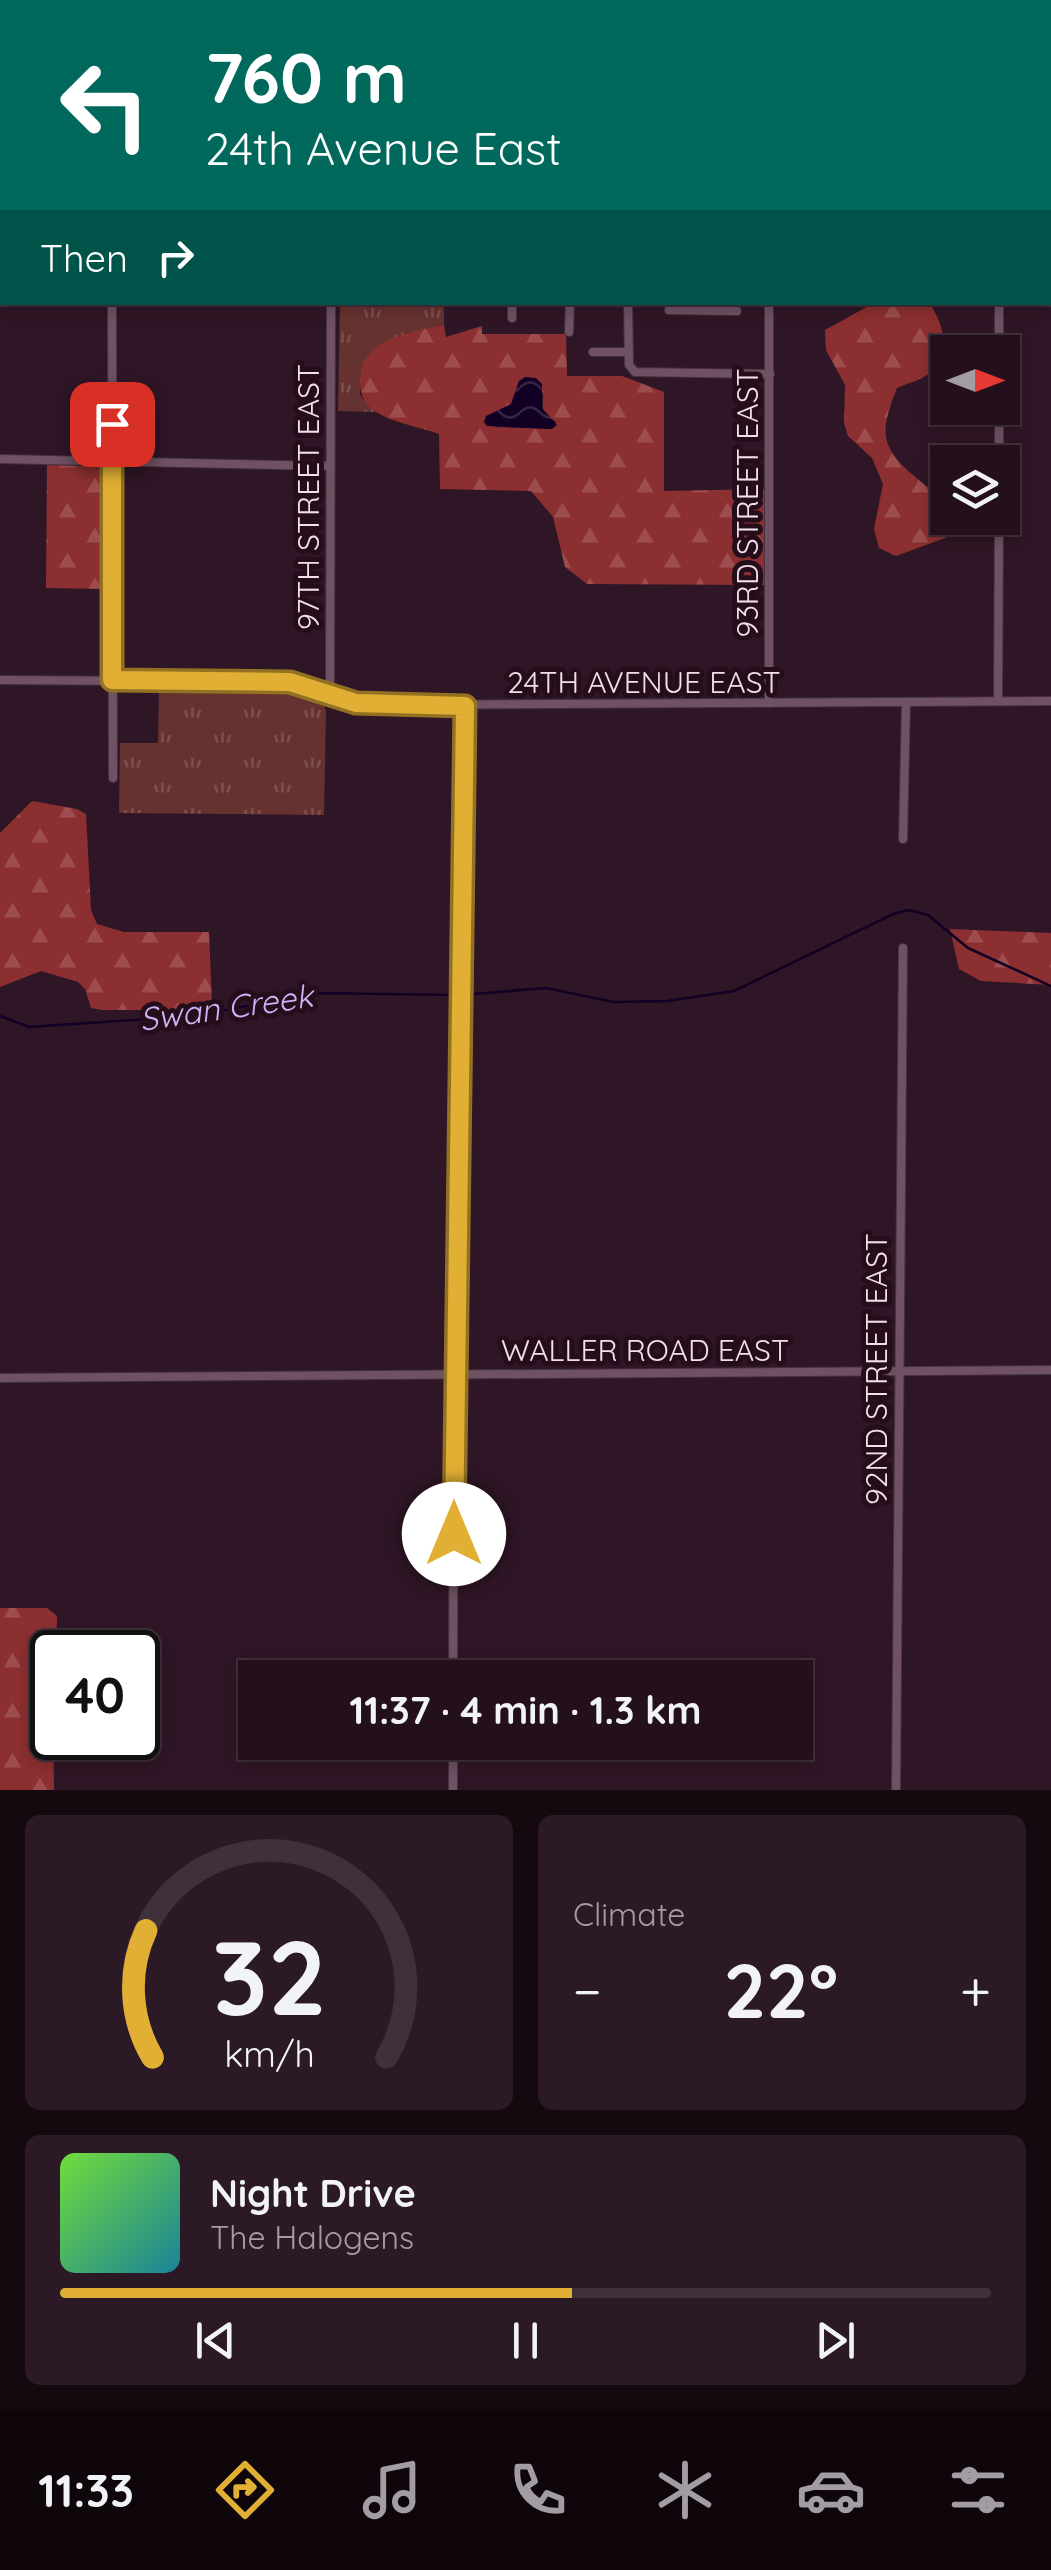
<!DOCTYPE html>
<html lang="en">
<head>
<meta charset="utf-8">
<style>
  :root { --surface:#23101c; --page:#2b1925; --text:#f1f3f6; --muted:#a39da3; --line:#40303b; --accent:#e1af34 }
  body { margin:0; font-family:Quicksand,sans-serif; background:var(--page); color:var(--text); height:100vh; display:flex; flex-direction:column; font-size:38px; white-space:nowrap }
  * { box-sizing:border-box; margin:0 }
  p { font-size:32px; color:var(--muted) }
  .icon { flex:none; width:55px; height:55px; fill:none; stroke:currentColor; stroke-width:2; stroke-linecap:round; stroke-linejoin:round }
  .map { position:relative; height:1790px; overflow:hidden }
  .panel { display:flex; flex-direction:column; gap:25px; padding:25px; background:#13090f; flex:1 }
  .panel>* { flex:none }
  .top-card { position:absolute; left:0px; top:0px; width:1052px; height:305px; box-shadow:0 5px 15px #0003,0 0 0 2px var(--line); background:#00695c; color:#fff; overflow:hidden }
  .needle { width:65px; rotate:90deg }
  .buttons { position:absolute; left:930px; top:335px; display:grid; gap:20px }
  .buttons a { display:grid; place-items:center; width:90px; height:90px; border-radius:0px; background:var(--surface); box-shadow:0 5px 15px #0003,0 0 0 2px var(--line); font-size:50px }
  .speed { position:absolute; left:30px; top:1630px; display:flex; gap:20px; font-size:50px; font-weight:700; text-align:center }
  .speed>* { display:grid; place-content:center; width:130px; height:130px; border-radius:50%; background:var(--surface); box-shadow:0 5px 15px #0003,0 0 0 2px var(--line); line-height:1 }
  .speed .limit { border:5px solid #111; border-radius:15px; background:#fff; color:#111 }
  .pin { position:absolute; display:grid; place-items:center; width:85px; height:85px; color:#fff; margin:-42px; border-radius:20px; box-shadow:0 5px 15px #0006 }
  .me { position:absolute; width:110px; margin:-55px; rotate:0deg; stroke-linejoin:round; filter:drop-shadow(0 0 8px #0008) }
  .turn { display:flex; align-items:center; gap:35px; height:210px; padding:0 40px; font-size:45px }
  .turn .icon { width:130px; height:130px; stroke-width:2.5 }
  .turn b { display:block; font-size:70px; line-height:85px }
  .then { display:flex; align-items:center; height:95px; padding:0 40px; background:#0003; gap:20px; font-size:38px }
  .big { font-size:75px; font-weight:700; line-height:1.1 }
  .panel .card { flex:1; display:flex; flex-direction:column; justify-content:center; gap:15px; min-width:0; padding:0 35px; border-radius:15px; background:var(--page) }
  .panel .dial { align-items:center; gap:0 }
  .dial svg { height:260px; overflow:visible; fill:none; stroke:var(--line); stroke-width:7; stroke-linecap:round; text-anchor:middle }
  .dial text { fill:var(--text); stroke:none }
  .song { display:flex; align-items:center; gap:30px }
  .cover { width:120px; height:120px; border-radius:15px; background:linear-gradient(135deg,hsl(100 70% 55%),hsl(190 70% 35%)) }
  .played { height:10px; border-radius:5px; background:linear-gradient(90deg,var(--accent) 55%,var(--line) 55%) }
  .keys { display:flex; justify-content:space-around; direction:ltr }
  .heat { display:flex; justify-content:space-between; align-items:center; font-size:55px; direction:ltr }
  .panel .tiles { flex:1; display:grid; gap:25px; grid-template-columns:1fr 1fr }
  .card:last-child { grid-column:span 2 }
  .trip { position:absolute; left:238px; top:1660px; width:575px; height:100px; border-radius:0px; background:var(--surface); box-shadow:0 5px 15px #0003,0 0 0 2px var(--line); font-weight:700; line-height:100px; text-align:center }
  .dock { display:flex; height:160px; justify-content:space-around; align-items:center; background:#0e060b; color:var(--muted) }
  .dock .icon { width:70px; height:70px }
  .dock .active { color:var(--accent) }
  .dock b { font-size:45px; color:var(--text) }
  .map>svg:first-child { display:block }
</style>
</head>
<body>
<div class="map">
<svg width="1051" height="1790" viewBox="0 0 1051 1790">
  <defs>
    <pattern id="grass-tufts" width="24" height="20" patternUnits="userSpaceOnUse" patternTransform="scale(2.5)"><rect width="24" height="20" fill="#663230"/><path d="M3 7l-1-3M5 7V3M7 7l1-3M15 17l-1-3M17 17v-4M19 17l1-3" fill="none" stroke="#7c4f4e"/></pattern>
    <pattern id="forest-firs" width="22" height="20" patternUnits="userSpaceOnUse" patternTransform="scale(2.5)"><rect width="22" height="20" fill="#8c2f30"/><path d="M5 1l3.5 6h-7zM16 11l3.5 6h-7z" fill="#9d4d4e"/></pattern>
    <pattern id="water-waves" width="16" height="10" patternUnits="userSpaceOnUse" patternTransform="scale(2.5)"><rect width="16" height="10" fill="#110024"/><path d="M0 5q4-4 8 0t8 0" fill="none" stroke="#342544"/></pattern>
  </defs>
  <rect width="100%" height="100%" fill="#2f1626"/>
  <g fill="url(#grass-tufts)">
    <path d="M340,303H444V325L407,333L360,374V395L375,412L338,411Z"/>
    <path d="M159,691L297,692L322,700L326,711L324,815L119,813L120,743H158Z"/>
  </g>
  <g fill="url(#forest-firs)" fill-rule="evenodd">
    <path d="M874,303H929C944,323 953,358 927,375C919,381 907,383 897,388C881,429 878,445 913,475C925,485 932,493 947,495L948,518H971L964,531L896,556L879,548L874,529L883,484L872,458L848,436L844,423L845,385L826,350L825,330Z"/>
    <path d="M444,325L446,337L482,326V334H566L567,376H622L664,392V491L766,489L765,585L587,584L565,567L553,517L531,491L440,489L439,434C420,427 388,422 372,409C363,401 360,393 360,382C360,338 411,332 444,325ZM519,381L543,393V413L556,422L552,429L495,427L511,404Z"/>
    <path d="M47,465L101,466L106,471L105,589L46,588Z"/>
    <path d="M32,801L77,809L86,814L91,910L97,924L124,932H209L212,1002L200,1010H102L91,1008L85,989L78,982L41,971L0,987V833Z"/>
    <path d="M950,929L1051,933V985L981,981L959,969Z"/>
    <path d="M0,1608H47L57,1616L56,1652H52L54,1790H0Z"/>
  </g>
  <path fill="url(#water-waves)" d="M525,377L536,378L542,384V408L557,425L552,429L487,426L484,422L486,416L511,404L519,381Z"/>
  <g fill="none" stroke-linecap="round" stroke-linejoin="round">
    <g stroke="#110024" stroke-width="2.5">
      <path d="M473,994L546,988L614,1002L667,1001L734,991L893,914L909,910L928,915L968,948L1051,986"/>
      <path d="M0,1016L29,1027L194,1016L316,993L454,995"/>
    </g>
    <g stroke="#46333f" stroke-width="10">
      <g id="minor">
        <path d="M332,0V2"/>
        <path d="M553,0V2"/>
        <path d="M771,0V2"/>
        <path d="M998,0V2"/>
        <path d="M113,2V0"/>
        <path d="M1050,23H1051"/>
        <path d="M0,131H2"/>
        <path d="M0,241H2"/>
        <path d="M112,302L113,778"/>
        <path d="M512,302V318"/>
        <path d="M628,302L629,365L635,372L770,374"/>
        <path d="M999,302V352"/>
        <path d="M669,310L737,311"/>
        <path d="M569,332L570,302"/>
        <path d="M593,352H628"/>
        <path d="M999,408V462"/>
        <path d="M0,459L330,466"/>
        <path d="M0,680L291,682L356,703L381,705L1051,701"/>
        <path d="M330,692L331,302"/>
        <path d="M998,701L999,518"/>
        <path d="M769,703V302"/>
        <path d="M903,839L906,703"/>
        <path d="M0,1378L1051,1370"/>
        <path d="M453,1678L454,1374L465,705"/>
        <path d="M453,1790V1742"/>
        <path d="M896,1790L903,948"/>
      </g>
    </g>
    <g stroke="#46333f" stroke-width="12">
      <g id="major">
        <path d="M832,2L840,0"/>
        <path d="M0,21H2"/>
      </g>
    </g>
    <use href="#minor" stroke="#6f5163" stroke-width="8"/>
    <use href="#major" stroke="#a971ac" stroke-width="10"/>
  </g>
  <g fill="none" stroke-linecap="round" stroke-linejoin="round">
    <g stroke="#927222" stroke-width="25">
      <path id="route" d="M112,424V680L290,682L356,703L465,706L454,1534"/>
    </g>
    <use href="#route" stroke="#e1af34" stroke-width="18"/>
  </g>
  <g text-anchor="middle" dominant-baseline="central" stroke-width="10" stroke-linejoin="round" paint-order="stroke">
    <g font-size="30" fill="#f1dfe9" stroke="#250d1c">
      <text transform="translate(308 497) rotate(-90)">97TH STREET EAST</text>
      <text transform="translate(747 503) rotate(-90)">93RD STREET EAST</text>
      <text x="644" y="682">24TH AVENUE EAST</text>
      <text x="645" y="1350">WALLER ROAD EAST</text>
      <text transform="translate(876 1369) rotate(-90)">92ND STREET EAST</text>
    </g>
    <g font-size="32" font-style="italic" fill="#cbb3f4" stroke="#250d1c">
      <text transform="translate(226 1007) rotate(-8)">Swan Creek</text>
    </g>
  </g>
</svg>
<div class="buttons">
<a><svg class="needle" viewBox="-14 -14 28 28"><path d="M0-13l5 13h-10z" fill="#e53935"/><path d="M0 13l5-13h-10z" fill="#a39da3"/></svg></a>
<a><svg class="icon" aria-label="layers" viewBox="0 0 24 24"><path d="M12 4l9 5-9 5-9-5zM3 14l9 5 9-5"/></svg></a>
</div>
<div class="speed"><div class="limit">40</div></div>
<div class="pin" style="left:112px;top:424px;background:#d93025"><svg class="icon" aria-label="arrive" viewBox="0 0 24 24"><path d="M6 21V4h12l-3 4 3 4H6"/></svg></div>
<svg class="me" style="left:454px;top:1534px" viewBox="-20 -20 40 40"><circle r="19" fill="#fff"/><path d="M0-13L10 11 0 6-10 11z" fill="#e1af34"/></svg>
<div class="trip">11:37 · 4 min · 1.3 km</div>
<div class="top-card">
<div class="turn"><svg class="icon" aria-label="left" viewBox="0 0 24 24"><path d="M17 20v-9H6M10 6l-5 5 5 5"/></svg><div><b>760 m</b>24th Avenue East</div></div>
<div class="then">Then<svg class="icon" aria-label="right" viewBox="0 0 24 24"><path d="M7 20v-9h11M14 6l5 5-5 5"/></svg></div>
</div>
</div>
<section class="panel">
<div class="tiles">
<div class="card dial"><svg viewBox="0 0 100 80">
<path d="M14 69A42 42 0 1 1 86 69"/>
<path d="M14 69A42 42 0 0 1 12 30" stroke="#e1af34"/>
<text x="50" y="56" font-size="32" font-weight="700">32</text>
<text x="50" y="72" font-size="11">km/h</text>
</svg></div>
<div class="card"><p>Climate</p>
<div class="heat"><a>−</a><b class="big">22°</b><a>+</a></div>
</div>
<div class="card">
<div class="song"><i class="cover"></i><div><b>Night Drive</b><p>The Halogens</p></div></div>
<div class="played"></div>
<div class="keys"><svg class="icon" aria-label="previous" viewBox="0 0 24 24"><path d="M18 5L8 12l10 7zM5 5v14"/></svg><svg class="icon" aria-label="pause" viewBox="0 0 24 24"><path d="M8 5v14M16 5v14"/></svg><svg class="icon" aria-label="next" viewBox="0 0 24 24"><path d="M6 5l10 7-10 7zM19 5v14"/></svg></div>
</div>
</div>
</section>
<nav class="dock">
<b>11:33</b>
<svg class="icon active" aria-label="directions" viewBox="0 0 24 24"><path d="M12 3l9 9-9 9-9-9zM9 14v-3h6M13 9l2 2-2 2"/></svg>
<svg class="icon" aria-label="music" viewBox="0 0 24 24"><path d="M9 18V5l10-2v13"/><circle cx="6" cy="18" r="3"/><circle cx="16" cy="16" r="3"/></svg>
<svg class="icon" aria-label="phone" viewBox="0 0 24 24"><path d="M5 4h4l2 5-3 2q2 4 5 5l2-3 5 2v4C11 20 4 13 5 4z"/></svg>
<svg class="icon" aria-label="climate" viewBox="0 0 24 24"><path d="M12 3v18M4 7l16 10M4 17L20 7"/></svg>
<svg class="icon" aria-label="car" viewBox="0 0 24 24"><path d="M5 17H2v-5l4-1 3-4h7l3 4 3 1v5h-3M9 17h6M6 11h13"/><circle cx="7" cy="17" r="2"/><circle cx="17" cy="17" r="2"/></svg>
<svg class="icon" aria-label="filters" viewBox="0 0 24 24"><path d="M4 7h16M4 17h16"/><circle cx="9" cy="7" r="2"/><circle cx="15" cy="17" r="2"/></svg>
</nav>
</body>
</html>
